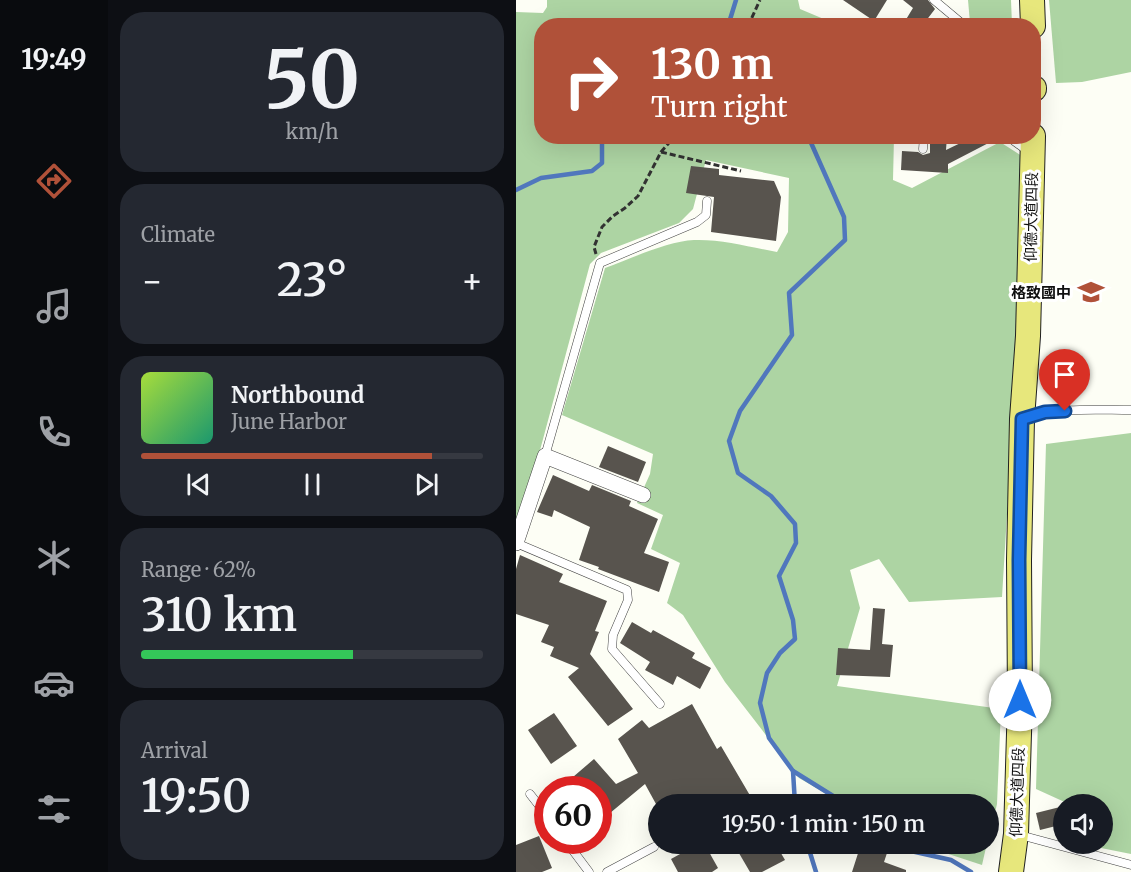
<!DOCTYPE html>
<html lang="en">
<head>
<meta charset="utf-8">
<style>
  :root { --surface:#171b24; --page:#242831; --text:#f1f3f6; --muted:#9ea1a6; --line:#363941; --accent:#b05139 }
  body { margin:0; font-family:Merriweather,"Noto Sans TC",serif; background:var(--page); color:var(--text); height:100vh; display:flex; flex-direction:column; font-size:22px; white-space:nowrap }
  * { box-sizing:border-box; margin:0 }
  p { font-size:20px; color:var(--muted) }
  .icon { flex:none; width:33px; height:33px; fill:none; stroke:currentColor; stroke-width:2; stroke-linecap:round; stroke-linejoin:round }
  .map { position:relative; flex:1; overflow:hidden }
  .details { display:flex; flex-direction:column; gap:12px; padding:12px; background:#0d0f14; width:408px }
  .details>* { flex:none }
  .hud { position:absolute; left:18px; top:18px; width:507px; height:126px; border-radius:24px; box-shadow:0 6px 24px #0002; background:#b05139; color:#fff; overflow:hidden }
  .fabs { position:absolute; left:537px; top:794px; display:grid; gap:12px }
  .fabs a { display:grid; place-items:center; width:60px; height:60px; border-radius:50%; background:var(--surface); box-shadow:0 6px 24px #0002; font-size:30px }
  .speed { position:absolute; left:18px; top:776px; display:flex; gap:12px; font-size:30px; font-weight:700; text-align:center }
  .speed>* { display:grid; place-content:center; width:78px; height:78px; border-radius:50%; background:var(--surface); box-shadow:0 6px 24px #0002; line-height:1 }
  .speed .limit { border:9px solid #d22; background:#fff; color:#111 }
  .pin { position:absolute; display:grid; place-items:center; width:51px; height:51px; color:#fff; margin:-62px -26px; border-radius:50% 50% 50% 0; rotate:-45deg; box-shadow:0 0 6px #0007 }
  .pin .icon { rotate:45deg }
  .me { position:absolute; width:66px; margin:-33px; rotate:0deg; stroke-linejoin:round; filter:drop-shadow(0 0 4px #0008) }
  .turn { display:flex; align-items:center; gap:21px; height:126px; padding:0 18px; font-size:27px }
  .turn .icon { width:78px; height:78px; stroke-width:2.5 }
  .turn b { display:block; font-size:42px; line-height:51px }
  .big { font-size:45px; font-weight:600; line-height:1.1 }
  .details .card { flex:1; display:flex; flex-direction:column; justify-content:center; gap:9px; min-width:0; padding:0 21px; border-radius:24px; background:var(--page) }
  .details .dial { align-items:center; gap:0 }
  .dial b { font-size:78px; line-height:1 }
  .song { display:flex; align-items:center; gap:18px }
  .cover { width:72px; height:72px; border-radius:9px; background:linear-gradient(135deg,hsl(80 70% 55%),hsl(160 70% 35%)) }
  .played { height:6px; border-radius:3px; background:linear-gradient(90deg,var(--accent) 85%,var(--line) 85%) }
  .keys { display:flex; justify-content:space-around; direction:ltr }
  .heat { display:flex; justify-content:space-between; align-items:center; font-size:33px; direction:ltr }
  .charge { height:9px; border-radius:4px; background:linear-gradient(90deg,#34c759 62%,var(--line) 0) }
  .trip { position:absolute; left:132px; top:794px; width:351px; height:60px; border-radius:30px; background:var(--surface); box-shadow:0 6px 24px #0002; font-weight:600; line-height:60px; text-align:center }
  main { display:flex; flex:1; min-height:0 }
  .tab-bar { display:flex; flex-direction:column; width:108px; justify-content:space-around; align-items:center; background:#090b0e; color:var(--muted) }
  .tab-bar .icon { width:42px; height:42px }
  .tab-bar .active { color:var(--accent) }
  .tab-bar b { font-size:27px; color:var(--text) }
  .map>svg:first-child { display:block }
</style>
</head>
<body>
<main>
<nav class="tab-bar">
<b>19:49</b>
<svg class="icon active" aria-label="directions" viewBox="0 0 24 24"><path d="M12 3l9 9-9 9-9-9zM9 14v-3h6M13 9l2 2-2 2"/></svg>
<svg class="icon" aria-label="music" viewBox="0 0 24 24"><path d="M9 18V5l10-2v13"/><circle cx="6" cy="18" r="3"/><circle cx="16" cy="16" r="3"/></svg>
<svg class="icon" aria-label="phone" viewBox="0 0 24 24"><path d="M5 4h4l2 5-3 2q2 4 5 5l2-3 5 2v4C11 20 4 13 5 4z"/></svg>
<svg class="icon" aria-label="climate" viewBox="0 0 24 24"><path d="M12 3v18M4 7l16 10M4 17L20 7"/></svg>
<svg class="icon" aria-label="car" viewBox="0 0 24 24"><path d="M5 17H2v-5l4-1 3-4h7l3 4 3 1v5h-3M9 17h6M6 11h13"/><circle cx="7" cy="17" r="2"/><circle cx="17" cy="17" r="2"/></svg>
<svg class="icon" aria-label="filters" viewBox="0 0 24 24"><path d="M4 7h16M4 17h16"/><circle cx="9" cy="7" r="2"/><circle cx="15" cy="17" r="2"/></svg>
</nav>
<section class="details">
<div class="card dial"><b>50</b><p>km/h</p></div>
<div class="card"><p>Climate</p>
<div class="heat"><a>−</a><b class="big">23°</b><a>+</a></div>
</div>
<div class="card">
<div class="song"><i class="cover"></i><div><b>Northbound</b><p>June Harbor</p></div></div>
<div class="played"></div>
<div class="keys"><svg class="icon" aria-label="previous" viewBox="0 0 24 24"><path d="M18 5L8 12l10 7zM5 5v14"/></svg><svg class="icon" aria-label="pause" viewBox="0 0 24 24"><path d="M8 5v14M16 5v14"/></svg><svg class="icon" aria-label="next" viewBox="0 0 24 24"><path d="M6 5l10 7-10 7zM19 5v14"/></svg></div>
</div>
<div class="card"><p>Range · 62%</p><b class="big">310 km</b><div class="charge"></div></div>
<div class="card"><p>Arrival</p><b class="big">19:50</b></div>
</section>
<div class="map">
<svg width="615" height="872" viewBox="0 0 615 872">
  <rect width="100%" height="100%" fill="#fdfef5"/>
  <g fill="#add4a3">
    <path d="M31,0H282L284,9L322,25L26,26V136L378,137L377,180L396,188L484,142L509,158L506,266L486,597L393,602L363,559L334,570L344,608L321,686L485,709L481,804L473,838L472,804H328L283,778L209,682L167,615L151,603L164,563L135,549L147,515L121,503L134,474L137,454L46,415L89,268C114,259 152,241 178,240C205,239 234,247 261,252L272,232L273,178L190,160L177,209L163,223L85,253L74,264L23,454L0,523V12L27,13L31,7Z"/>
    <path d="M452,0H495L496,25H459L454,23Z"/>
    <path d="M533,0H615V72L566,82L540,83Z"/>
    <path d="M615,433V854L560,843H586V804H553L520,789L530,444Z"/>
    <path d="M399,843H471L466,865Z"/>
  </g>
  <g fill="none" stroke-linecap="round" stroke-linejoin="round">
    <g stroke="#5077bd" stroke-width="4.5">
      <path d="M212,26L220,0"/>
      <path d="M0,190L25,178L76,171L86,163V141L95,136"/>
      <path d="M277,771L330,804"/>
      <path d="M279,804L277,771L253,738L244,703L251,673L264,653L279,639L277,620L263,576L280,543L279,524L255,496L222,473L213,441L224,411L276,335L273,293L329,240L328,217L292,136"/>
      <path d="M291,843L300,872"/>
      <path d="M382,843L386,849L435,860L455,872"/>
    </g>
  </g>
  <g fill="#58544e">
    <path d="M327,0H371L358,21Z"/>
    <path d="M387,0H412L419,9L406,26H386L397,8Z"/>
    <path d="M414,136H431L430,150L459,136H486L432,164V173L385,170L386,151L402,152L407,155L414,153Z"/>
    <path d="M175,166L203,169V175L258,181L265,197L260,241L195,232L198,197L170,193Z"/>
    <path d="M92,446L130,462L122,482L83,467Z"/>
    <path d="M37,475L73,491L76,485L115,501L113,506L142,519L128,553L153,562L143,592L82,569L83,567L63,560L74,527L38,510L36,517L21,512Z"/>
    <path d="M4,555L47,574L43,582L91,601L79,631L83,632L74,654L117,709L92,726L52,677L63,668L34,656L38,647L25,642L33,625L0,614V569Z"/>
    <path d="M357,608L369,609L366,644L377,645L374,677L320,675L322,648L354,650Z"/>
    <path d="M116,622L135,633L137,630L179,653L176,658L195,668L184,689L161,676L157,685L129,670L134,662L104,643Z"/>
    <path d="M176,704L201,749L205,746L239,804H140L129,784L82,823V789H43L78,759L100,784L122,773L102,739L126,720L133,728Z"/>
    <path d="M38,713L61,746L35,764L12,730Z"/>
    <path d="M548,806V824L524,830L520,813Z"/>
    <path d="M23,836L36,868L26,872H0V845Z"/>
    <path d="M184,843H188L202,868L196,872H162L155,859Z"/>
    <path d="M229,843H259L269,860L246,872H234L220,848Z"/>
    <path d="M345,844L371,853L368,862L390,870V872H336Z"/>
  </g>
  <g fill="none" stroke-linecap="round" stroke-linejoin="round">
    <g stroke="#434343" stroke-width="9">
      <g id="lane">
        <path d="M418,0L449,26"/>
        <path d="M496,136L498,141L512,151"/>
        <path d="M407,149L408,136"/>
        <path d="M509,418C544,407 579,410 615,410"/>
        <path d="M29,456L84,263L181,222L190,215L191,201"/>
        <path d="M0,543L111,590L112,600L97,635L96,649L144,704"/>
        <path d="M14,794L32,817"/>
        <path d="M504,835L615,865"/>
        <path d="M49,840L73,872"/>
        <path d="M91,872L138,847"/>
      </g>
    </g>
    <g stroke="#434343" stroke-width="16">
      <path id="street" d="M0,543L29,456L127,495"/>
    </g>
    <g stroke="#212121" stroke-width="26">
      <g id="primary">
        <path d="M516,0L517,26"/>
        <path d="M518,88V89"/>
        <path d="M495,872L500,834L504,700L503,560L506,419L512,336L517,136"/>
      </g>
    </g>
    <g stroke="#323232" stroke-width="3" stroke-dasharray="6 3" stroke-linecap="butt">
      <path d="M232,26L244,0"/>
      <path d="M145,152L225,171"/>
      <path d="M80,254L78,247L86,227L97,216L109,208L122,196L145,152L159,136"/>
    </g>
    <use href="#lane" stroke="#fff" stroke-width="8"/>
    <use href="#street" stroke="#fff" stroke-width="15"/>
    <use href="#primary" stroke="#e7e77c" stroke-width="24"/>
  </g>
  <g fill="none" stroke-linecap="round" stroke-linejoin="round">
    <g stroke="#114b97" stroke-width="15">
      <path id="route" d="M504,700L503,560L506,419L529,412L549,411"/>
    </g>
    <use href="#route" stroke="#1a73e8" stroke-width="10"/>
  </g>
  <defs>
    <g id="school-bare" transform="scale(2.07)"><path d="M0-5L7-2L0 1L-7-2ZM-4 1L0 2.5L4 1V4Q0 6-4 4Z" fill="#b05139" stroke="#fff" stroke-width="2.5" paint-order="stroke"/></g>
  </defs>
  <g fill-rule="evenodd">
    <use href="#school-bare" x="575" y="292"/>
  </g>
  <g text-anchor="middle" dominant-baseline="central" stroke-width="6" stroke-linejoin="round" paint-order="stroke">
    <g font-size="15" fill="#101010" stroke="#fff">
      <text transform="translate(515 217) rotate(-89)">仰德大道四段</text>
      <text transform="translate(501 792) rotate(-88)">仰德大道四段</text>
    </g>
    <g font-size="15" font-weight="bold" fill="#101010" stroke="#fff" text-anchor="end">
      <text x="555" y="292">格致國中</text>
    </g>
  </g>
</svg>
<div class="fabs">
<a><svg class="icon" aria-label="sound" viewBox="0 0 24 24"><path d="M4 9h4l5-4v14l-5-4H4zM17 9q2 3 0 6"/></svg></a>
</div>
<div class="speed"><div class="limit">60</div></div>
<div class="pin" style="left:549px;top:411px;background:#d93025"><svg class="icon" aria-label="arrive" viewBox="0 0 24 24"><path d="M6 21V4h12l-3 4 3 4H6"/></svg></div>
<svg class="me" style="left:504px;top:700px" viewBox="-20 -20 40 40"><circle r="19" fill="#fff"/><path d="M0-13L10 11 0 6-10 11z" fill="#1a73e8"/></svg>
<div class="trip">19:50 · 1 min · 150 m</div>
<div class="hud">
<div class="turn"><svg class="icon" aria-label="right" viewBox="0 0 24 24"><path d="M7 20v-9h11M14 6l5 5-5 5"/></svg><div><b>130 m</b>Turn right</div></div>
</div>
</div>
</main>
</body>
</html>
